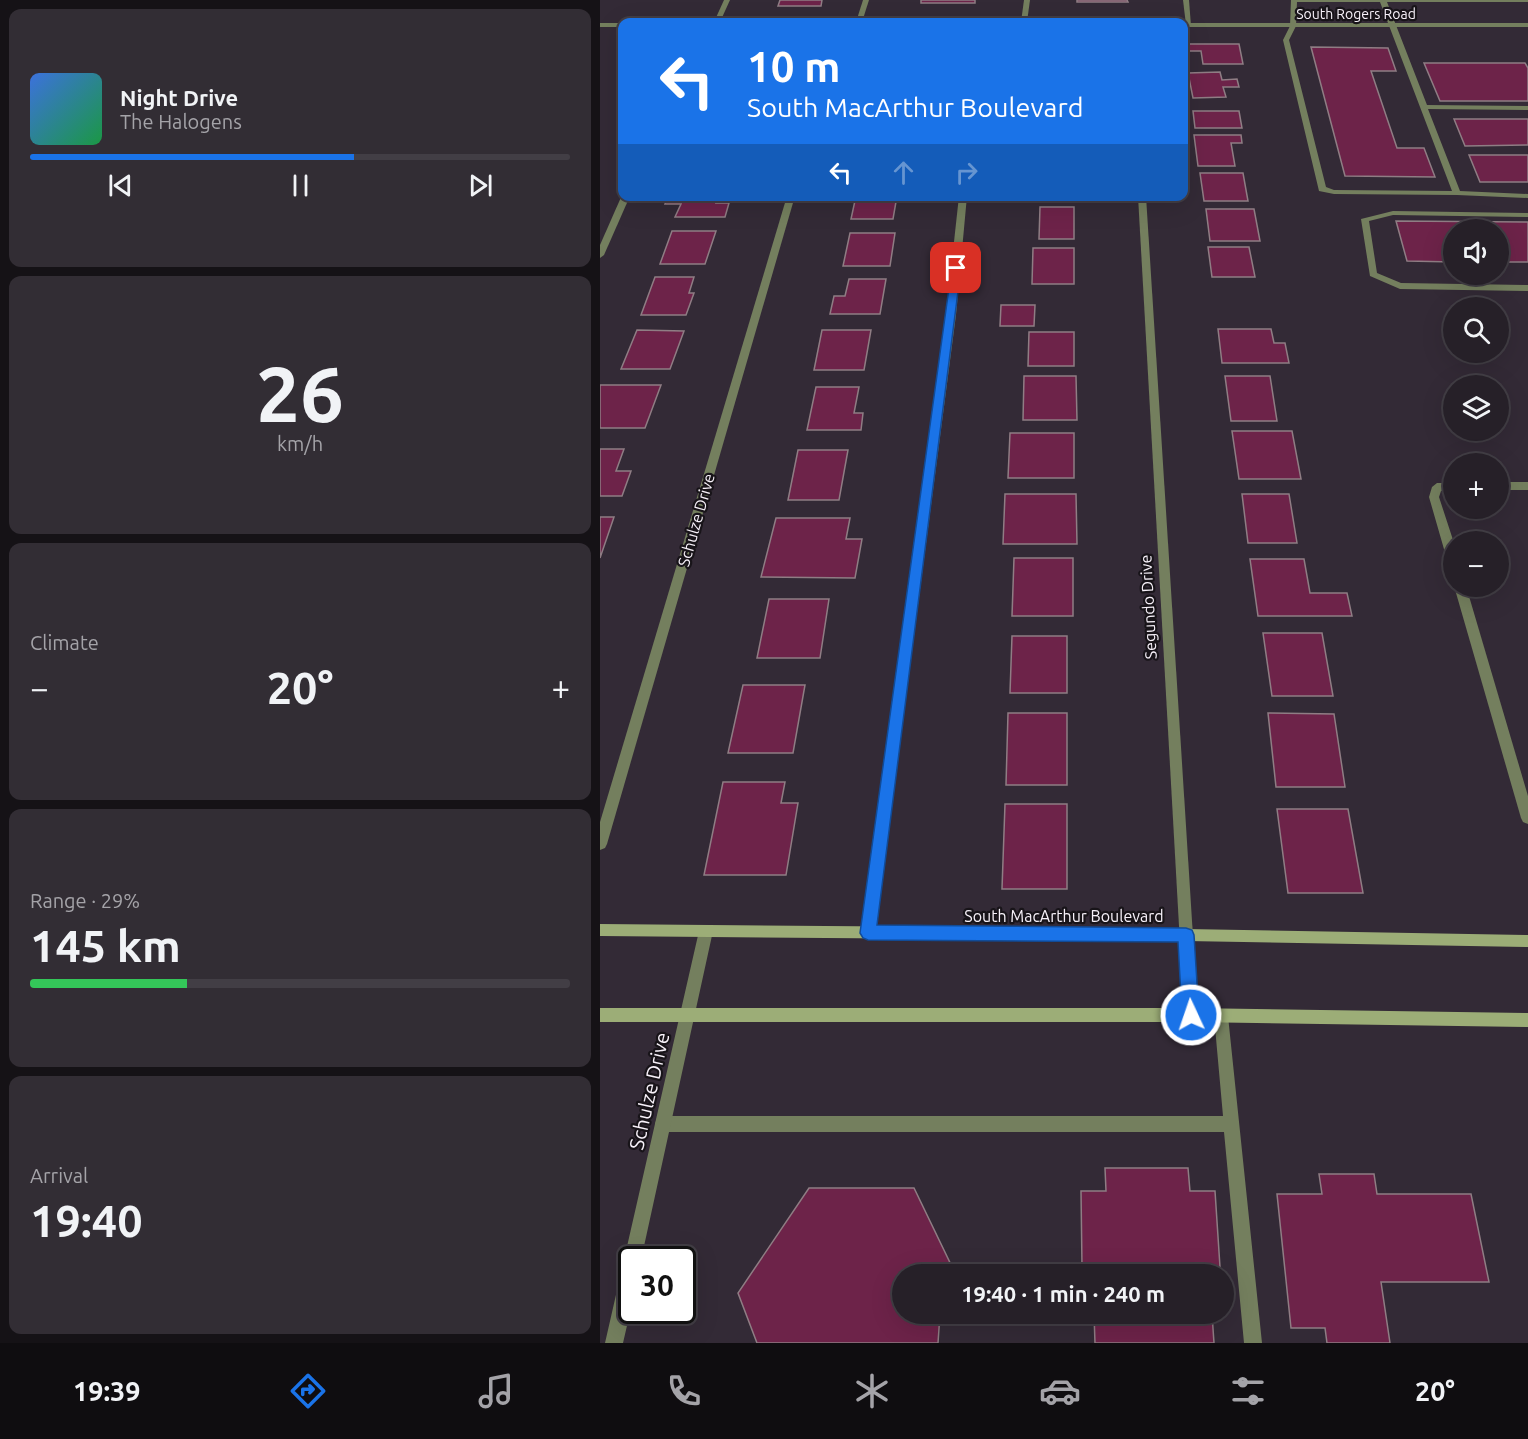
<!DOCTYPE html>
<html lang="en">
<head>
<meta charset="utf-8">
<style>
  :root { --surface:#262028; --page:#322d34; --text:#f1f3f6; --muted:#a4a3a8; --line:#423e45; --accent:#1a73e8 }
  body { margin:0; font-family:Ubuntu,sans-serif; background:var(--page); color:var(--text); height:100vh; display:flex; flex-direction:column; font-size:22px; white-space:nowrap }
  * { box-sizing:border-box; margin:0 }
  p { font-size:20px; color:var(--muted) }
  .icon { flex:none; width:33px; height:33px; fill:none; stroke:currentColor; stroke-width:2; stroke-linecap:round; stroke-linejoin:round }
  .map { position:relative; flex:1; overflow:hidden }
  .side { display:flex; flex-direction:column; gap:9px; padding:9px; background:#151216; width:600px }
  .side>* { flex:none }
  .top-card { position:absolute; left:18px; top:18px; width:570px; height:183px; border-radius:12px; box-shadow:0 6px 24px #0002,0 0 0 2px var(--line); background:#1a73e8; color:#fff; overflow:hidden }
  .tools { position:absolute; left:843px; top:219px; display:grid; gap:12px }
  .tools a { display:grid; place-items:center; width:66px; height:66px; border-radius:50%; background:var(--surface); box-shadow:0 6px 24px #0002,0 0 0 2px var(--line); font-size:30px }
  .speed { position:absolute; left:18px; top:1246px; display:flex; gap:12px; font-size:30px; font-weight:700; text-align:center }
  .speed>* { display:grid; place-content:center; width:78px; height:78px; border-radius:50%; background:var(--surface); box-shadow:0 6px 24px #0002,0 0 0 2px var(--line); line-height:1 }
  .speed .limit { border:3px solid #111; border-radius:9px; background:#fff; color:#111 }
  .pin { position:absolute; display:grid; place-items:center; width:51px; height:51px; color:#fff; margin:-26px; border-radius:12px; box-shadow:0 3px 9px #0006 }
  .me { position:absolute; width:66px; margin:-33px; rotate:357deg; stroke-linejoin:round; filter:drop-shadow(0 0 4px #0008) }
  .turn { display:flex; align-items:center; gap:21px; height:126px; padding:0 30px; font-size:27px }
  .turn .icon { width:78px; height:78px; stroke-width:2.5 }
  .turn b { display:block; font-size:42px; line-height:51px }
  .lanes { display:flex; align-items:center; height:57px; padding:0 30px; background:#0003; justify-content:center; gap:30px; direction:ltr }
  .lanes .off { opacity:.35 }
  .big { font-size:45px; font-weight:700; line-height:1.1 }
  .side .card { flex:1; display:flex; flex-direction:column; justify-content:center; gap:9px; min-width:0; padding:0 21px; border-radius:12px; background:var(--page) }
  .side .dial { align-items:center; gap:0 }
  .dial b { font-size:78px; line-height:1 }
  .song { display:flex; align-items:center; gap:18px }
  .cover { width:72px; height:72px; border-radius:9px; background:linear-gradient(135deg,hsl(220 70% 55%),hsl(140 70% 35%)) }
  .played { height:6px; border-radius:3px; background:linear-gradient(90deg,var(--accent) 60%,var(--line) 60%) }
  .keys { display:flex; justify-content:space-around; direction:ltr }
  .heat { display:flex; justify-content:space-between; align-items:center; font-size:33px; direction:ltr }
  .charge { height:9px; border-radius:4px; background:linear-gradient(90deg,#34c759 29%,var(--line) 0) }
  .trip { position:absolute; left:292px; top:1264px; width:342px; height:60px; border-radius:30px; background:var(--surface); box-shadow:0 6px 24px #0002,0 0 0 2px var(--line); font-weight:700; line-height:60px; text-align:center }
  .menu { display:flex; height:96px; justify-content:space-around; align-items:center; background:#0f0d10; color:var(--muted) }
  .menu .icon { width:42px; height:42px }
  .menu .current { color:var(--accent) }
  .menu b { font-size:27px; color:var(--text) }
  main { display:flex; flex:1; min-height:0 }
  .map>svg:first-child { display:block }
</style>
</head>
<body>
<main>
<section class="side">
<div class="card">
<div class="song"><i class="cover"></i><div><b>Night Drive</b><p>The Halogens</p></div></div>
<div class="played"></div>
<div class="keys"><svg class="icon" aria-label="previous" viewBox="0 0 24 24"><path d="M18 5L8 12l10 7zM5 5v14"/></svg><svg class="icon" aria-label="pause" viewBox="0 0 24 24"><path d="M8 5v14M16 5v14"/></svg><svg class="icon" aria-label="next" viewBox="0 0 24 24"><path d="M6 5l10 7-10 7zM19 5v14"/></svg></div>
</div>
<div class="card dial"><b>26</b><p>km/h</p></div>
<div class="card"><p>Climate</p>
<div class="heat"><a>−</a><b class="big">20°</b><a>+</a></div>
</div>
<div class="card"><p>Range · 29%</p><b class="big">145 km</b><div class="charge"></div></div>
<div class="card"><p>Arrival</p><b class="big">19:40</b></div>
</section>
<div class="map">
<svg width="928" height="1343" viewBox="0 0 928 1343">
  <rect width="100%" height="100%" fill="#332a36"/>
  <g fill="#6d2349" stroke="#8f7d84" stroke-width="1.5">
    <path d="M180,0H222L221,6H178Z"/>
    <rect x="321" y="0" width="54" height="3"/>
    <path d="M477,0H527L528,2H477Z"/>
    <path d="M585,44H639L643,64H603L601,51H586Z"/>
    <path d="M711,47L788,48L796,71H771L797,148H824L835,177L745,176Z"/>
    <path d="M824,63H925L928,68V101H840Z"/>
    <path d="M620,72L622,80L637,79L639,87H623L626,97L593,98L588,73Z"/>
    <path d="M593,111H639L642,128H595Z"/>
    <path d="M854,119H928V145L865,146Z"/>
    <path d="M594,135H641L642,143H631L635,166H598Z"/>
    <path d="M869,155H928V182H880Z"/>
    <path d="M600,173H643L648,201H604Z"/>
    <path d="M68,196H119L116,203H129L125,217H75L81,204H65Z"/>
    <path d="M256,196H297L293,219H251Z"/>
    <rect x="443" y="196" width="36" height="3"/>
    <path d="M440,207H474V239H439Z"/>
    <path d="M606,209H654L660,241H610Z"/>
    <path d="M796,221L928,222V262H898V230H854V262L807,261Z"/>
    <path d="M72,231H116L105,264H60Z"/>
    <path d="M250,233H295L290,266H243Z"/>
    <path d="M608,247H649L655,277H612Z"/>
    <path d="M433,248H474V284H432Z"/>
    <path d="M55,277H94L89,293H94L86,315H41Z"/>
    <path d="M249,279H286L280,314H230L234,296H245Z"/>
    <path d="M401,305H435L434,326H400Z"/>
    <path d="M618,329H671L674,343H685L689,363H622Z"/>
    <path d="M37,330L84,331L70,369H21Z"/>
    <path d="M222,330H271L264,370H214Z"/>
    <path d="M429,332H474V366H428Z"/>
    <path d="M424,376H476L477,420H423Z"/>
    <path d="M625,376H670L677,421H631Z"/>
    <path d="M0,385H61L45,428H0Z"/>
    <path d="M216,387H259L254,413H263L261,430H207Z"/>
    <path d="M632,431H692L701,479H639Z"/>
    <path d="M410,433H474V478H408Z"/>
    <path d="M0,449H24L16,471H31L22,496H0Z"/>
    <path d="M198,450H248L239,500H188Z"/>
    <path d="M405,494H476L477,544H403Z"/>
    <path d="M642,494H689L697,543H648Z"/>
    <path d="M0,517H14L0,558Z"/>
    <path d="M176,518H250L246,539H262L255,578L161,577Z"/>
    <path d="M414,558H473V616H412Z"/>
    <path d="M650,559H704L710,593H747L752,616H658Z"/>
    <path d="M169,599H229L220,658H157Z"/>
    <path d="M663,633H722L733,696H672Z"/>
    <path d="M412,636H467V693H410Z"/>
    <path d="M143,685H205L193,753H128Z"/>
    <path d="M408,713H467V785H406Z"/>
    <path d="M668,713L734,714L745,787H676Z"/>
    <path d="M123,782H185L181,803H198L186,875H104Z"/>
    <path d="M405,804H467V889H402Z"/>
    <path d="M677,809H748L763,893H688Z"/>
    <path d="M505,1168H588L590,1191H615L620,1267H608L609,1275H494L493,1267H482L481,1191H506Z"/>
    <path d="M719,1174H774L777,1194H871L889,1282H781L790,1343H727L725,1328H691L677,1194H722Z"/>
    <path d="M209,1188H314L355,1273L351,1275H303V1314H340L338,1343H157L138,1293Z"/>
    <path d="M494,1314H612L614,1343H495Z"/>
  </g>
  <g fill="none" stroke-linecap="round" stroke-linejoin="round">
    <g fill="#747f5e" fill-rule="evenodd">
      <path d="M263,0H269L262,22H256Z"/>
      <path d="M583,0H589L591,26L586,25Z"/>
      <path d="M691,0H928V2H787L827,105L928,106V110L828,109L860,191L928,194V198L857,195L734,194L719,191L683,40L690,26ZM697,2H780L852,191L734,190L726,187L689,40L696,26Z"/>
      <path d="M22,195L30,196L4,255L0,258V245Z"/>
      <path d="M359,196H367L356,315L275,933L273,938L268,939L263,938L261,933L346,315Z"/>
      <path d="M793,211L928,213V217L793,215L769,221L777,273L801,283L928,285V291L800,289L770,276L761,219Z"/>
      <rect x="898" y="482" width="30" height="8"/>
      <path d="M837,483H854V491H841L839,497L854,543V567L848,563L829,497L832,487Z"/>
      <path d="M854,586H866L928,796V824L923,822L921,818Z"/>
      <path d="M621,1009L626,1011L628,1016L662,1343H644L624,1132H63L57,1130L55,1124L57,1118L63,1116H623L614,1016L616,1011Z"/>
    </g>
    <g fill="#747f5e" fill-rule="evenodd">
      <path d="M124,0H130L120,22H114Z"/>
      <path d="M424,0H430L427,22H421Z"/>
      <path d="M187,196H195L7,844L5,848L0,850V822Z"/>
      <path d="M538,196H546L598,1015L596,1020L591,1022L586,1020L584,1015Z"/>
    </g>
    <g fill="#747f5e" fill-rule="evenodd">
      <rect x="0" y="23" width="22" height="4"/>
      <rect x="584" y="23" width="344" height="4"/>
      <path d="M106,925L111,927L113,931L41,1260H32V1304L23,1343H5L99,931L101,927Z"/>
    </g>
    <g fill="#9cad77" fill-rule="evenodd">
      <path d="M0,924L586,929L928,935V947L586,941L0,936Z"/>
      <path d="M0,1008H591L928,1013V1027L591,1022H0Z"/>
    </g>
  </g>
  <path fill="#1a73e8" stroke="#114b97" stroke-width="1.5" d="M352,266L361,268L277,925L586,928L592,930L594,935L599,1015L597,1021L591,1023L585,1021L582,1015L578,942L268,940L263,938L260,933Z"/>
  <g text-anchor="middle" dominant-baseline="central" stroke-width="4.5" stroke-linejoin="round" paint-order="stroke">
    <g font-size="14" fill="#f7f1f9" stroke="#181419">
      <text x="756" y="14">South Rogers Road</text>
    </g>
    <g font-size="16" fill="#f7f1f9" stroke="#181419">
      <text transform="translate(96 520) rotate(-74)">Schulze Drive</text>
      <text transform="translate(548 607) rotate(-93)">Segundo Drive</text>
      <text x="464" y="916">South MacArthur Boulevard</text>
    </g>
    <g font-size="20" fill="#f7f1f9" stroke="#181419">
      <text transform="translate(49 1091) rotate(-77)">Schulze Drive</text>
    </g>
  </g>
</svg>
<div class="tools">
<a><svg class="icon" aria-label="sound" viewBox="0 0 24 24"><path d="M4 9h4l5-4v14l-5-4H4zM17 9q2 3 0 6"/></svg></a>
<a><svg class="icon" aria-label="search" viewBox="0 0 24 24"><circle cx="10" cy="10" r="6"/><path d="M15 15l6 6"/></svg></a>
<a><svg class="icon" aria-label="layers" viewBox="0 0 24 24"><path d="M12 4l9 5-9 5-9-5zM3 14l9 5 9-5"/></svg></a>
<a>+</a>
<a>−</a>
</div>
<div class="speed"><div class="limit">30</div></div>
<div class="pin" style="left:356px;top:268px;background:#d93025"><svg class="icon" aria-label="arrive" viewBox="0 0 24 24"><path d="M6 21V4h12l-3 4 3 4H6"/></svg></div>
<svg class="me" style="left:591px;top:1015px" viewBox="-20 -20 40 40"><circle r="17" fill="#1a73e8" stroke="#fff" stroke-width="3"/><path d="M0-11L8 9 0 5-8 9z" fill="#fff"/></svg>
<div class="trip">19:40 · 1 min · 240 m</div>
<div class="top-card">
<div class="turn"><svg class="icon" aria-label="left" viewBox="0 0 24 24"><path d="M17 20v-9H6M10 6l-5 5 5 5"/></svg><div><b>10 m</b>South MacArthur Boulevard</div></div>
<div class="lanes"><svg class="icon" aria-label="left" viewBox="0 0 24 24"><path d="M17 20v-9H6M10 6l-5 5 5 5"/></svg><svg class="icon off" aria-label="ahead" viewBox="0 0 24 24"><path d="M12 20V5M6 11l6-6 6 6"/></svg><svg class="icon off" aria-label="right" viewBox="0 0 24 24"><path d="M7 20v-9h11M14 6l5 5-5 5"/></svg></div>
</div>
</div>
</main>
<nav class="menu">
<b>19:39</b>
<svg class="icon current" aria-label="directions" viewBox="0 0 24 24"><path d="M12 3l9 9-9 9-9-9zM9 14v-3h6M13 9l2 2-2 2"/></svg>
<svg class="icon" aria-label="music" viewBox="0 0 24 24"><path d="M9 18V5l10-2v13"/><circle cx="6" cy="18" r="3"/><circle cx="16" cy="16" r="3"/></svg>
<svg class="icon" aria-label="phone" viewBox="0 0 24 24"><path d="M5 4h4l2 5-3 2q2 4 5 5l2-3 5 2v4C11 20 4 13 5 4z"/></svg>
<svg class="icon" aria-label="climate" viewBox="0 0 24 24"><path d="M12 3v18M4 7l16 10M4 17L20 7"/></svg>
<svg class="icon" aria-label="car" viewBox="0 0 24 24"><path d="M5 17H2v-5l4-1 3-4h7l3 4 3 1v5h-3M9 17h6M6 11h13"/><circle cx="7" cy="17" r="2"/><circle cx="17" cy="17" r="2"/></svg>
<svg class="icon" aria-label="filters" viewBox="0 0 24 24"><path d="M4 7h16M4 17h16"/><circle cx="9" cy="7" r="2"/><circle cx="15" cy="17" r="2"/></svg>
<b>20°</b>
</nav>
</body>
</html>
